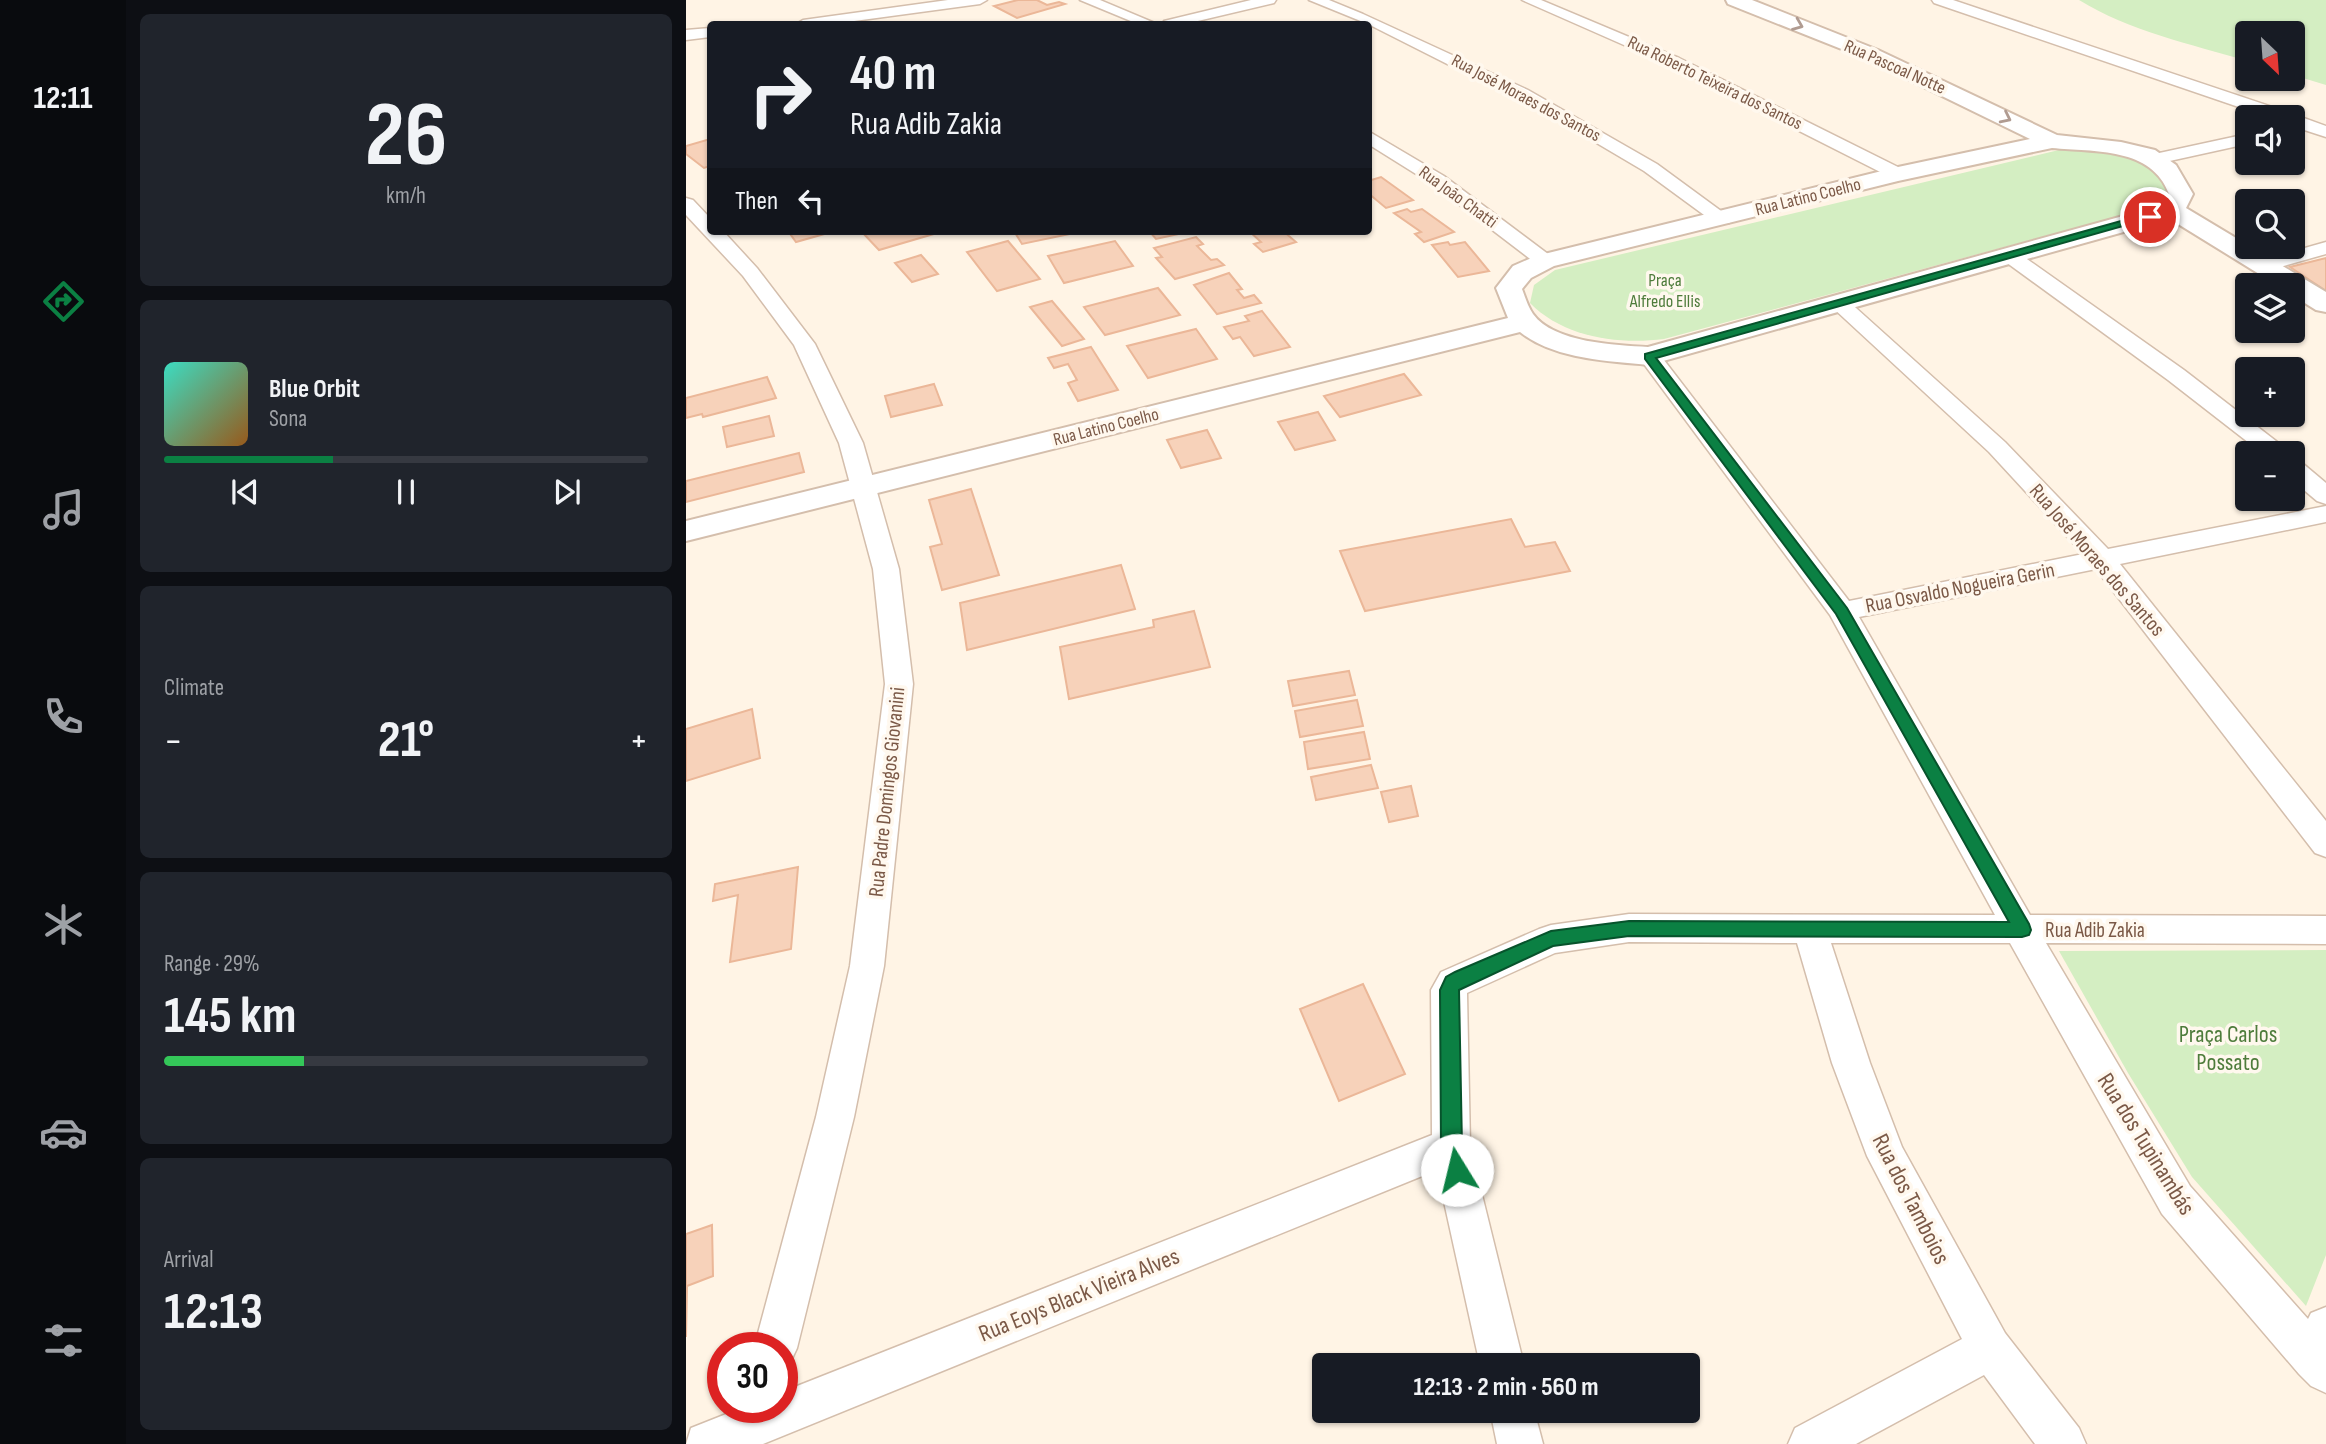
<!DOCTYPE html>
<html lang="en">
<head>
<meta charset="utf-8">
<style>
  :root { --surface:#171b24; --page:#20242c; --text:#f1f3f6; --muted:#9ea1a6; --line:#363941; --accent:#0b8043 }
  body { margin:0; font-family:"Sofia Sans Condensed",sans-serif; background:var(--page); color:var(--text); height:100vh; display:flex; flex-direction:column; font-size:26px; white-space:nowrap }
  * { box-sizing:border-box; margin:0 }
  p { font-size:23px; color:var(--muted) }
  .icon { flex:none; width:38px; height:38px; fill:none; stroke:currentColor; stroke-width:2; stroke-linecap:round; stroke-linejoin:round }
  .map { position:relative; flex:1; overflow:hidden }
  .panel { display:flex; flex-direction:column; gap:14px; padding:14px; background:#0d0f14; width:560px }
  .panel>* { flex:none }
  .top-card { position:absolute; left:21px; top:21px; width:665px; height:214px; border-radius:7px; box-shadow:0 2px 5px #0004; background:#171b24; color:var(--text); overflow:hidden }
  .needle { width:46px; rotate:155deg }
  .buttons { position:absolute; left:1549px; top:21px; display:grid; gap:14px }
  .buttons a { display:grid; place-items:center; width:70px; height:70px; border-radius:7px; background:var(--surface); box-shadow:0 2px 5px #0004; font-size:35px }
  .speed { position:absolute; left:21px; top:1332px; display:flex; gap:14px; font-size:35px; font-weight:700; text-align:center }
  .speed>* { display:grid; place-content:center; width:91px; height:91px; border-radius:50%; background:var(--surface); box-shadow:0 2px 5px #0004; line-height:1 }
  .speed .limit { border:10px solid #d22; background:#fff; color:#111 }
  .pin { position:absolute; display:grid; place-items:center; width:60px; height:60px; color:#fff; margin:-30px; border:4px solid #fff; border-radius:50%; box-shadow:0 2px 7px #0007 }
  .me { position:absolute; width:77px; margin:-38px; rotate:351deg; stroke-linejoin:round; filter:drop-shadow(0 0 5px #0008) }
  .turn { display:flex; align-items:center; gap:24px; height:147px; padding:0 28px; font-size:32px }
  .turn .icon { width:91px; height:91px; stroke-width:2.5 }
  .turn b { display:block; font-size:49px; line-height:60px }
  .then { display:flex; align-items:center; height:66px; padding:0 28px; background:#0003; gap:14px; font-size:26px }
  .big { font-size:52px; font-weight:700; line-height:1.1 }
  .panel .card { flex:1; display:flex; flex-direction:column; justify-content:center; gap:10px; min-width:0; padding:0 24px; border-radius:10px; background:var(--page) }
  .panel .dial { align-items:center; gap:0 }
  .dial b { font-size:91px; line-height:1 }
  .song { display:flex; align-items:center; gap:21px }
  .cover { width:84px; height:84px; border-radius:10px; background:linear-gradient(135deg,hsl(170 70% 55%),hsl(30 70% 35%)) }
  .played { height:7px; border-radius:4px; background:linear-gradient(90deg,var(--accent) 35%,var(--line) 35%) }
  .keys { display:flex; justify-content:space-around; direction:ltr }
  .heat { display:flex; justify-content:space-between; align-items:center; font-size:38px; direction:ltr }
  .charge { height:10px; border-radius:5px; background:linear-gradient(90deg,#34c759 29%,var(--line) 0) }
  .trip { position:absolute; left:626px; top:1353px; width:388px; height:70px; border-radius:7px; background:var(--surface); box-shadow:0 2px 5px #0004; font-weight:700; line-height:70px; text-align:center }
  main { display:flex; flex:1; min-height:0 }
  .menu { display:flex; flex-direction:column; width:126px; justify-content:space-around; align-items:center; background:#090b0e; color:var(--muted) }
  .menu .icon { width:49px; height:49px }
  .menu .current { color:var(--accent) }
  .menu b { font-size:32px; color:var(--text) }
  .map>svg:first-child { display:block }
</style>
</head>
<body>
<main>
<nav class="menu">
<b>12:11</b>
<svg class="icon current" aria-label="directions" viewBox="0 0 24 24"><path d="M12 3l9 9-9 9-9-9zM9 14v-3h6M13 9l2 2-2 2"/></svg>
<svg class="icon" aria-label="music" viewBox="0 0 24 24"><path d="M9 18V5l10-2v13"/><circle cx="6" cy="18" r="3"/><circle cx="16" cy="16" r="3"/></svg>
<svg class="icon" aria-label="phone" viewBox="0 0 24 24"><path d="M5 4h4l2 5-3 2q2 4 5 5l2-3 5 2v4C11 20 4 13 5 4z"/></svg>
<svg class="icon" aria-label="climate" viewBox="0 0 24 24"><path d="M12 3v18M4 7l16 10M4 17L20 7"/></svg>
<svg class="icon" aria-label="car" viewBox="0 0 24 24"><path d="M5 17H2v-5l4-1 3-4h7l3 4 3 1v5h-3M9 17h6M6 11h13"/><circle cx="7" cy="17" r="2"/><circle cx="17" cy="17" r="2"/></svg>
<svg class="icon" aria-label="filters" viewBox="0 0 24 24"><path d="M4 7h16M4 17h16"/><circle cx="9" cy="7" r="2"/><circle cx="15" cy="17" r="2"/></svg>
</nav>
<section class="panel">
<div class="card dial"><b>26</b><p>km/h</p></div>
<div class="card">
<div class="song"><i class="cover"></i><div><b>Blue Orbit</b><p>Sona</p></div></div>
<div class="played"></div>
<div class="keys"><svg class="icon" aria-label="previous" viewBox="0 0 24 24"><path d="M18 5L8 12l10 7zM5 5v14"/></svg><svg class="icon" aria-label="pause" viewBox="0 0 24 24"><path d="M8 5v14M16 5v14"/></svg><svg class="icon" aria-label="next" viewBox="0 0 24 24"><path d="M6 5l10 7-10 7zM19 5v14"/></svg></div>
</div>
<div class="card"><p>Climate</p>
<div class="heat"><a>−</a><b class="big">21°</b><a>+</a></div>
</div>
<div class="card"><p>Range · 29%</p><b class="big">145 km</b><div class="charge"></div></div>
<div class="card"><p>Arrival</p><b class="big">12:13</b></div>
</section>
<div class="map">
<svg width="1640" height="1444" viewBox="0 0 1640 1444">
  <rect width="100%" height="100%" fill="#fff4e5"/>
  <g fill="#d4eec2">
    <path d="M1393,0H1640V85L1607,75L1606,33H1561V61C1505,44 1443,31 1393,0Z"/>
    <path d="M1377,149L1425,152L1465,166L1484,187L1483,197L1470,206L978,339C932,345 877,337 844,303L848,285L869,270Z"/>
    <path d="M1640,950V1255L1620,1306L1506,1177L1442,1073L1373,951Z"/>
  </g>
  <g fill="#f7d2ba" stroke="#ebb798" stroke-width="2">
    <path d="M332,0H351L361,5L373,2L379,4L331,18L308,6Z"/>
    <path d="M24,139V166L18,168L0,154V146Z"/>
    <path d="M695,177L727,200L700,208L682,193V181Z"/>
    <path d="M721,209L725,212L736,209L768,232L738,242L729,234L735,232L708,213Z"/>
    <path d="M102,231H149L110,242Z"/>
    <path d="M175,231H258L193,250Z"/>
    <path d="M328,231H398L336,244Z"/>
    <path d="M463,231H502V232L470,239Z"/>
    <path d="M563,231H597L610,242L577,252L568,244L575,242Z"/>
    <path d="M510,237L517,244L511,246L525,260L531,259L538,265L489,279L470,258L476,257L468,248Z"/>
    <path d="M322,241L354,279L311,291L281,252Z"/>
    <path d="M429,241L447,266L378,283L362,256Z"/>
    <path d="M762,242L764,245L779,242L803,271L772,277L746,245Z"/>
    <path d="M235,255L252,274L226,282L209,263Z"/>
    <path d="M1640,258V291L1604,267Z"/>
    <path d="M543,273L556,289L551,290L558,298L568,295L575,303L531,314L508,285Z"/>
    <path d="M472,288L494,315L419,335L398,307Z"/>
    <path d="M366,301L398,339L376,346L344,307Z"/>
    <path d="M576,311L604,347L568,356L554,337L547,339L538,327L563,321L559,316Z"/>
    <path d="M510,329L531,359L462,378L441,346Z"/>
    <path d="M405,347L432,390L392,401L382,383L391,380L382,364L368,368L362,358Z"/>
    <path d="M718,374L735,395L654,417L638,396Z"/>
    <path d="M81,377L90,398L17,417L16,414L0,418V398Z"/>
    <path d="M248,384L256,405L205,417L199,396Z"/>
    <path d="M632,412L649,440L609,450L592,422Z"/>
    <path d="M83,416L88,436L41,447L37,427Z"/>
    <path d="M521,430L535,458L495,468L481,440Z"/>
    <path d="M113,453L118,472L0,502V481Z"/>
    <path d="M285,489L313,575L256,590L244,547L256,544L243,500Z"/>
    <path d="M825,519L839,547L869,542L884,571L679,611L654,551Z"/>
    <path d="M435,565L449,609L281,650L274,603Z"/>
    <path d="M508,611L524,667L383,699L374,647L468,627L467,620Z"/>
    <path d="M663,671L669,695L607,706L602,681Z"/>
    <path d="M671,700L677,726L614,737L609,711Z"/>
    <path d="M66,709L74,758L0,781V729Z"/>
    <path d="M678,732L684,759L622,769L618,742Z"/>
    <path d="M685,765L692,788L630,800L625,777Z"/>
    <path d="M725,786L732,816L703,822L695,792Z"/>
    <path d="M112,867L105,949L44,962L52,895L27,901L29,884Z"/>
    <path d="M677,984L719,1074L653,1101L614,1009Z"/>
    <path d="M26,1225L27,1276L1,1286L0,1337V1234Z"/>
  </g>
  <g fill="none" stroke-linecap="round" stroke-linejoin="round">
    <g stroke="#d4beac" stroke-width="3">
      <g id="minor">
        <path d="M262,0H301L294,4L146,24H110L117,20Z"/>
        <path d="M394,0H414L471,24H452Z"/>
        <path d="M565,0H590L588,3L499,24H476L478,21Z"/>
        <path d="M623,0H643L677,14L842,90L971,164L1046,219L1043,223H1029L958,171L870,119L682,24Z"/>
        <path d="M836,0H855L993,58L1218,170L1221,174L1218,178H1206L981,64Z"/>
        <path d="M1246,0H1267L1604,113L1640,126V137L1606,126V117H1582L1248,3Z"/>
        <path d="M24,28V37L0,40V30Z"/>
        <path d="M682,131L758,176L866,257L869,261L866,265H852L746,184L682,144Z"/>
        <path d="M1561,134V144L1470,164L1461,159L1464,155Z"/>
        <path d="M0,198L7,200L24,218V231H37L71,268L129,344L177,443L213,569L227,684L198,966L168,1117L111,1348L104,1363L96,1367V1348H68L130,1117L164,966L199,684L187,569L153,443L108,345L57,276L0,215Z"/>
        <path d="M1640,242V254L1580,271L1573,269L1570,265L1573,261Z"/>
        <path d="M1324,250L1331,252L1498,370L1599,448L1603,453H1576L1482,380L1317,260L1314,256L1317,252Z"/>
        <path d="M1153,297L1160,299L1319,442L1422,549L1640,506V522L1434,564L1640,821V857L1629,853L1410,569L1173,617L1344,915L1640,916V944L1360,943L1504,1186L1622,1319L1625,1313L1640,1307V1393L1625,1386L1613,1374L1476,1214L1324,943H1145L1184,1063L1216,1147L1319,1333L1393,1428L1400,1444H1349L1298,1375L1170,1444H1102L1109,1428L1276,1339L1181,1156L1146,1063L1111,943L943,942L869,953L781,993L784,1146L838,1365H794L751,1170L77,1444H0L5,1428L58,1407H96V1392L746,1135L745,990L755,972L853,929L865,925L943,914L1309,915L1144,615L952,356L955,351H971L1163,601L1397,554L1303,452L1146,307L1143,303L1146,299Z"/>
        <path d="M1606,460L1615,462L1640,483V504L1631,501L1606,480Z"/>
        <path d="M804,1410H848L857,1444H811Z"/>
      </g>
    </g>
    <g stroke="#d4beac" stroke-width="4">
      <path id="tertiary" d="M1040,0H1066L1192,50L1371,135L1435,142L1469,150L1490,165L1507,194L1500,208L1640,292V312L1630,310L1606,295V285H1591L1484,219L963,365C921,361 868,359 834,332L0,541V521L822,318L810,288L827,266L850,256L1212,167L1344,139L1178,58L1042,4ZM1366,148C1408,152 1466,147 1483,194L1477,205L962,347C930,345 868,343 847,314C842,307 839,297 836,289L845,278L868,266L1212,181Z"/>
    </g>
    <use href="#minor" fill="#fff" fill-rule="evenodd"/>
    <use href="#tertiary" fill="#fff" fill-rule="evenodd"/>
  </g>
  <defs><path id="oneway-chevron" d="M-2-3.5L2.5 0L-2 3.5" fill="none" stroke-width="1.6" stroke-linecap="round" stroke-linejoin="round" transform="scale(1.75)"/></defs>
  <g stroke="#b09b91">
    <use href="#oneway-chevron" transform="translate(1112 25) rotate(22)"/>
    <use href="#oneway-chevron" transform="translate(1320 118) rotate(26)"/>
  </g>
  <path fill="#0b8043" stroke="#07532c" stroke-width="2" d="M1460,214L1469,217L970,358L1161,608L1343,924L1345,930L1343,935L1336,937L943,936L867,946L773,990L776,1146L781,1170L778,1177L771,1180L763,1177L755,1146L754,990L760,977L769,972L865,931L943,921L1323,922L1150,614L959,359V354Z"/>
  <g text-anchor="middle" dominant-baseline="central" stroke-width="7" stroke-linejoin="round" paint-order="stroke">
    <g font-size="18" fill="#7b5947" stroke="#fff8ee">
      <text transform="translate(1209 67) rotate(24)">Rua Pascoal Notte</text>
      <text transform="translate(1029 83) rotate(26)">Rua Roberto Teixeira dos Santos</text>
      <text transform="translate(840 98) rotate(28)">Rua José Moraes dos Santos</text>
      <text transform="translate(772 197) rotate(36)">Rua João Chatti</text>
      <text transform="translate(1122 197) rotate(-14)">Rua Latino Coelho</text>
      <text transform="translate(420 427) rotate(-14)">Rua Latino Coelho</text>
    </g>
    <g font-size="18" fill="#4e7c3b" stroke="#fff8ee">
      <text x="979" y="280">Praça<tspan x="979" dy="21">Alfredo Ellis</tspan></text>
    </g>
    <g font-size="21" fill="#7b5947" stroke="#fff8ee">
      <text transform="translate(1411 560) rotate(49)">Rua José Moraes dos Santos</text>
      <text transform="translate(1274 588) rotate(-11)">Rua Osvaldo Nogueira Gerin</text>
      <text transform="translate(201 792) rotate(-84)">Rua Padre Domingos Giovanini</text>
      <text x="1409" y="930">Rua Adib Zakia</text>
    </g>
    <g font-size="24" fill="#4e7c3b" stroke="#fff8ee">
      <text x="1542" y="1034">Praça Carlos<tspan x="1542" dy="28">Possato</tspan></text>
    </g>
    <g font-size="24" fill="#7b5947" stroke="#fff8ee">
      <text transform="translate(1460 1144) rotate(58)">Rua dos Tupinambás</text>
      <text transform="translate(1225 1199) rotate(63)">Rua dos Tamboios</text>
      <text transform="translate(393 1295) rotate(-22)">Rua Eoys Black Vieira Alves</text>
    </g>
  </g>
</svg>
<div class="buttons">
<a><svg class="needle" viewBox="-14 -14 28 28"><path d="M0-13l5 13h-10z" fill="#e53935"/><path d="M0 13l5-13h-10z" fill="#9ea1a6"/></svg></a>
<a><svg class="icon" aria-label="sound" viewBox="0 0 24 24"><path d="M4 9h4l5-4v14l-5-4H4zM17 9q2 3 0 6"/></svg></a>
<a><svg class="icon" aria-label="search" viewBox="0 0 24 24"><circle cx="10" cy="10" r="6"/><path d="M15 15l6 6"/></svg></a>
<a><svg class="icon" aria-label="layers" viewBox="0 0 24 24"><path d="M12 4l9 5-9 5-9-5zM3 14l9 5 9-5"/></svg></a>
<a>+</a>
<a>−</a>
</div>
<div class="speed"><div class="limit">30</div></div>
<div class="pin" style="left:1464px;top:217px;background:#d93025"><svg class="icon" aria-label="arrive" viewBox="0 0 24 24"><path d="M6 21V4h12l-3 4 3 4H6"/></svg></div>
<svg class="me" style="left:771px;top:1170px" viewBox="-20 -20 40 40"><circle r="19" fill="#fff"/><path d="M0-13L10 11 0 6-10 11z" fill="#0b8043"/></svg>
<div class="trip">12:13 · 2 min · 560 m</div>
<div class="top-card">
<div class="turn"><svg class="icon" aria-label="right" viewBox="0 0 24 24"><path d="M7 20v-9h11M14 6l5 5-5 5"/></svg><div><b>40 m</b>Rua Adib Zakia</div></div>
<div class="then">Then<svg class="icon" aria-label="left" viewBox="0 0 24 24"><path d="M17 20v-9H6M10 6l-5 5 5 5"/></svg></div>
</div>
</div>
</main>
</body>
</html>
